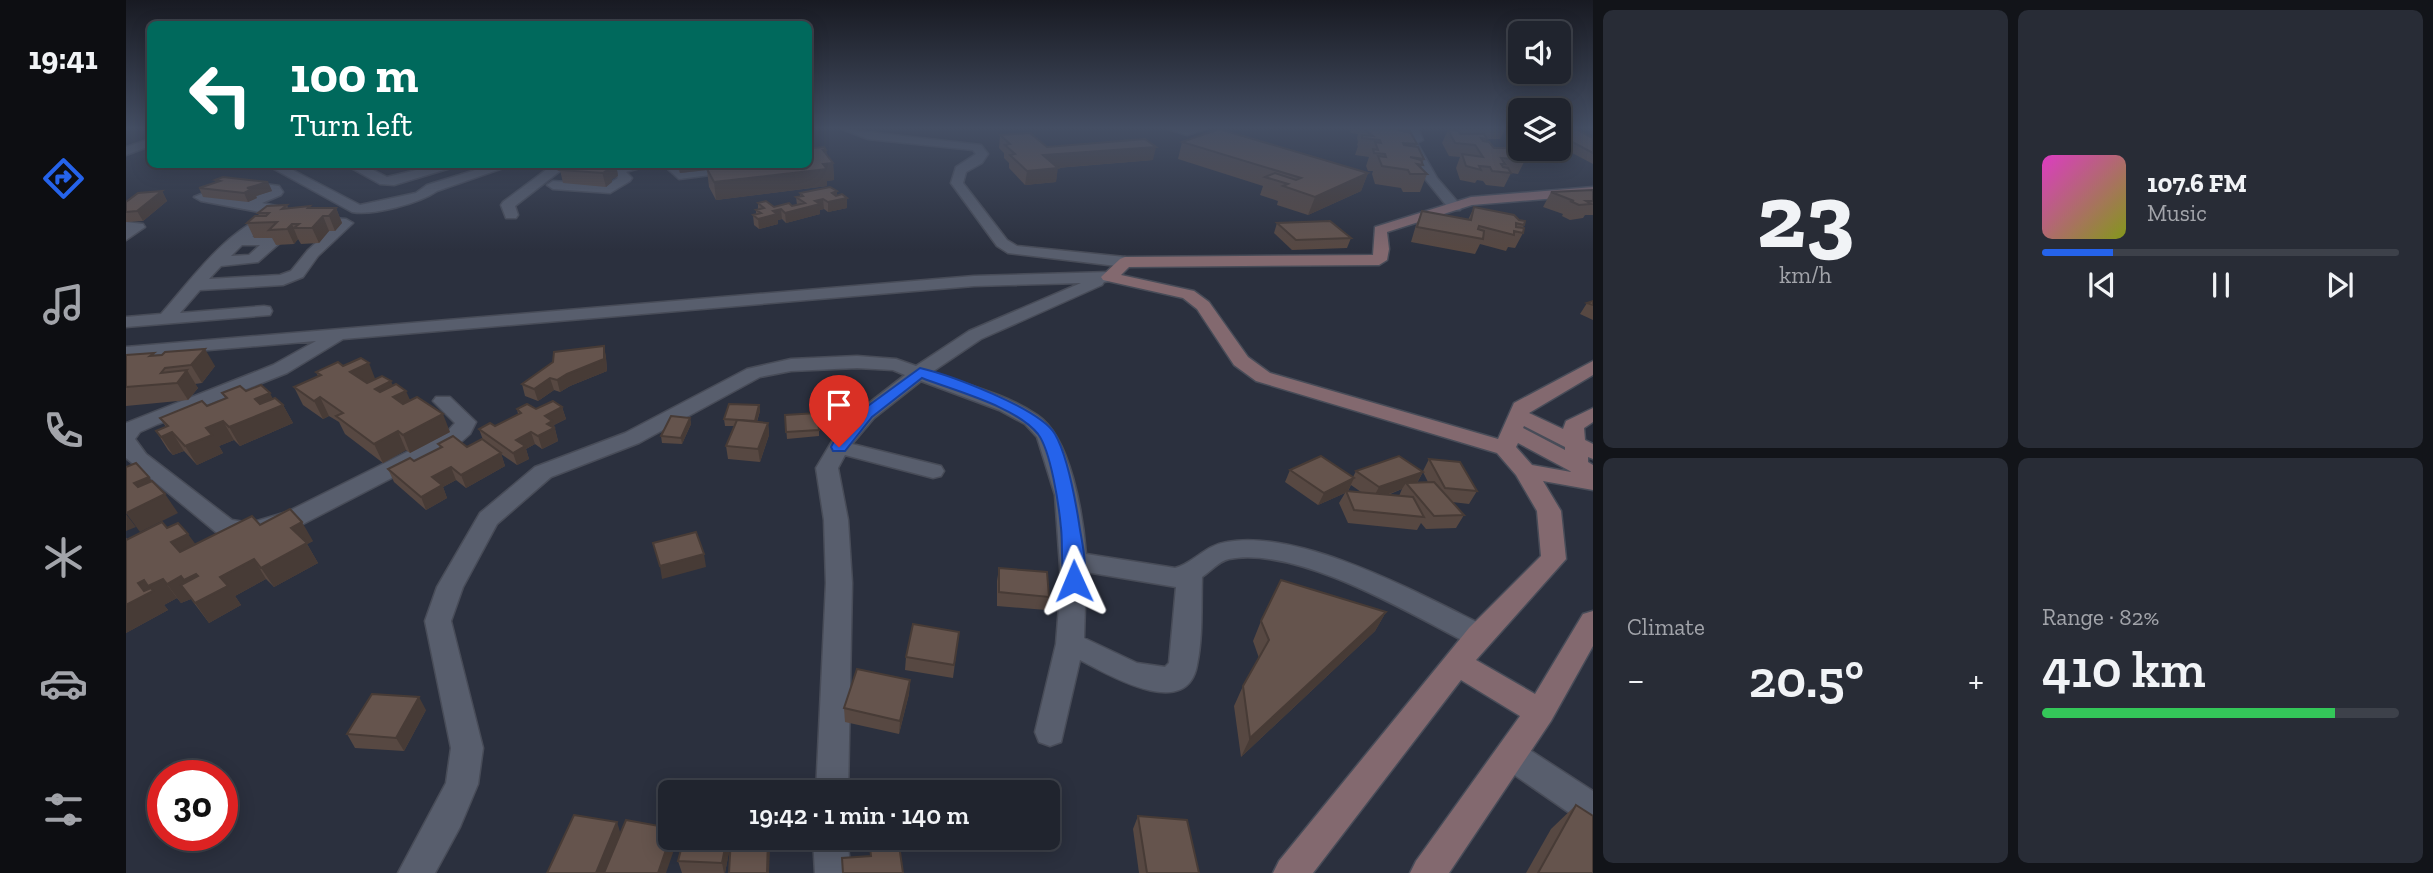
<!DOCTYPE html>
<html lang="en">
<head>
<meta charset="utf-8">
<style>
  :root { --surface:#20242e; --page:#282c36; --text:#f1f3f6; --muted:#a2a4aa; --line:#3d414a; --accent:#2563eb }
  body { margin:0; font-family:"Zilla Slab",serif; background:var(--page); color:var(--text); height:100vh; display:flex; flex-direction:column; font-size:26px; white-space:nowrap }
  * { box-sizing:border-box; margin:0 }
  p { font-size:23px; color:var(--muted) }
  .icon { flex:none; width:38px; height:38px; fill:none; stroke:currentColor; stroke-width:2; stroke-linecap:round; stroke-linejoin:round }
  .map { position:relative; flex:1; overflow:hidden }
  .details { display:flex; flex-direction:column; gap:10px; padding:10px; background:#121419; width:840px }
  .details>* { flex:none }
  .guide { position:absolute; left:21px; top:21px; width:665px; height:147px; border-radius:10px; box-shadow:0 4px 18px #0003,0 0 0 2px var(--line); background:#00695c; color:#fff; overflow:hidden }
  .tools { position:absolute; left:1382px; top:21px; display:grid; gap:14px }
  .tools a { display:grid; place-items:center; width:63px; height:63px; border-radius:10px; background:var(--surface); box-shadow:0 4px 18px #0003,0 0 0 2px var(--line); font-size:35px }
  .speed { position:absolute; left:21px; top:760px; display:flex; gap:14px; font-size:35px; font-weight:700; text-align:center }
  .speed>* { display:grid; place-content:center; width:91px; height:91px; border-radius:50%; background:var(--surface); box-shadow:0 4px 18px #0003,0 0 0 2px var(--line); line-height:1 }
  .speed .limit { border:10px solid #d22; background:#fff; color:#111 }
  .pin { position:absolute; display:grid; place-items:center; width:60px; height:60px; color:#fff; margin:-72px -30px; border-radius:50% 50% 50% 0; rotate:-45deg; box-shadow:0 0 7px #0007 }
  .pin .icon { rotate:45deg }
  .me { position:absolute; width:77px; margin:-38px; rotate:359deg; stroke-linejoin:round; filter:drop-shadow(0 0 5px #0008) }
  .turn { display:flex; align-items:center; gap:24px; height:147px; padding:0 28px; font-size:32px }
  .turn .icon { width:91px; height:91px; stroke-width:2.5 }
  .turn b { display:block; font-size:49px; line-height:60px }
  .big { font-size:52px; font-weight:600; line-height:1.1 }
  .details .tile { flex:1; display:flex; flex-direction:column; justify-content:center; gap:10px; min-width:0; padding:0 24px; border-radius:10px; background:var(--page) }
  .details .dial { align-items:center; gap:0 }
  .dial b { font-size:91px; line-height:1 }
  .song { display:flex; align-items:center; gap:21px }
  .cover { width:84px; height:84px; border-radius:10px; background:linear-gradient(135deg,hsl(310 70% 55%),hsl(70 70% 35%)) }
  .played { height:7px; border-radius:4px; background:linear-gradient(90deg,var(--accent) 20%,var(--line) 20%) }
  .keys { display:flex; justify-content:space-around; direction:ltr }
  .heat { display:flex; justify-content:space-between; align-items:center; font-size:38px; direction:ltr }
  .charge { height:10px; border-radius:5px; background:linear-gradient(90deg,#34c759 82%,var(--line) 0) }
  .details .tiles { flex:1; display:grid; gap:10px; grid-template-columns:repeat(2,1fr) }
  .trip { position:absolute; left:532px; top:780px; width:402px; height:70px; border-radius:10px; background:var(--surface); box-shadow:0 4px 18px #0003,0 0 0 2px var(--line); font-weight:600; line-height:70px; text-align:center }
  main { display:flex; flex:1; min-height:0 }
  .tab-bar { display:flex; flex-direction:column; width:126px; justify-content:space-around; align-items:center; background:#0d0e12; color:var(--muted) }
  .tab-bar .icon { width:49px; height:49px }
  .tab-bar .selected { color:var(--accent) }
  .tab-bar b { font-size:32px; color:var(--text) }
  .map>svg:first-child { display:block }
</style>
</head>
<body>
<main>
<nav class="tab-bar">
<b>19:41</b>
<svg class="icon selected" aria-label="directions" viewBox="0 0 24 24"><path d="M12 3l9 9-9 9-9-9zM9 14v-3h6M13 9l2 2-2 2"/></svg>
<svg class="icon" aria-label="music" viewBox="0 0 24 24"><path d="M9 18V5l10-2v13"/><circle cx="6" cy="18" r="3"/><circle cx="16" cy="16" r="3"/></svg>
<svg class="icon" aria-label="phone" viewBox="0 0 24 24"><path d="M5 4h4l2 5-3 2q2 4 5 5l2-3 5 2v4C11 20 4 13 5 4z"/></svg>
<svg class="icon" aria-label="climate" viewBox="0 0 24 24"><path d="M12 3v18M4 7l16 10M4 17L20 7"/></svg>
<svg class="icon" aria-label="car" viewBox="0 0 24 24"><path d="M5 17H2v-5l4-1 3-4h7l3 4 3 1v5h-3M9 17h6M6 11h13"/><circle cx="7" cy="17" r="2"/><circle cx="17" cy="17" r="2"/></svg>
<svg class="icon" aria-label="filters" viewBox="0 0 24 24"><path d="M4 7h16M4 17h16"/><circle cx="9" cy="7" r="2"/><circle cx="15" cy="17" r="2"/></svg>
</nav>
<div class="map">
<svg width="1467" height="873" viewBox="0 0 1467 873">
  <rect width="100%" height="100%" fill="#2b303e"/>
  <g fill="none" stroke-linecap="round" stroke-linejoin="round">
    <g stroke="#484c58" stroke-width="3">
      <g id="street">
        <path d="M716,129L855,145L862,154L856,163L840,172L837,183L881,240L891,246L999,257L1007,262L999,267L882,253L871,246L825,183L830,167L850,154L847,150L742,139Z"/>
        <path d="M1042,129H1079L1061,135Z"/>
        <path d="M1281,129H1292L1297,140L1291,143L1311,178L1336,207L1334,210H1324L1300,180L1278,141L1284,138Z"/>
        <path d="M24,139V146L0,155V147Z"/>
        <path d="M139,164H155L234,205L290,193L301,185L369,164H389L311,191C294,203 247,216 226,212Z"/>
        <path d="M218,164H235L261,177L316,164H338L268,185L254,184Z"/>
        <path d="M428,164H443L389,206L392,215L390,218H380L375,205L377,202Z"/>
        <path d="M500,164H527L500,172L506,178L504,181L484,193L427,189L421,185L427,181L481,185L492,178L485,170L487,167Z"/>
        <path d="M536,164H549L556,171L612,164L600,173L553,179Z"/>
        <path d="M110,180L153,186L157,192L155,195L136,203L155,207L159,217L126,237H149L156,241L132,262L95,266L83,279L154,275L165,271L182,250L208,226L181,222V216L220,219L227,223L192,256L177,277L157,285L74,290L54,313L138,306L144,307L146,311L144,315L0,327V317L35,314C66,279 99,231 144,214L75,201L68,197ZM111,188L140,192L120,201L91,196ZM116,245H134L123,255L105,256Z"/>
        <path d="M0,222L17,224L19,227L0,240Z"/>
        <path d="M983,272L989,274L991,277L989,280L978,282L976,285L855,339L806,372C841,385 880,394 911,415C945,437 957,516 960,554L1049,568C1068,563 1079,545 1101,542C1177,529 1295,595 1363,628L1367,636L1363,644L1353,647L1343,644C1283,613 1172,546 1103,559C1093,561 1085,571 1076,577C1075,606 1077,637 1071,665C1061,722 981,674 954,660L935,742L924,746L913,742L909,732L930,644L935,581L929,495L911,437L899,424L873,410L795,381L748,418L726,444L815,466L818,471L815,476L807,478L719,455L712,468L722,520L726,583L722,793H690L700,583L698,520L690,468L708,438L734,410L779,375L767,370L731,368L665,371L634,377L513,443L425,477L371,524L337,587L325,621L357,748L352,784L334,827L309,873H272L320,783L325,748L299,621L311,587L354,513L409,467L499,433L621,369L665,359L731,356L770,359L790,366L843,331L955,283L848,286L217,339L161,373L32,424L14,432L9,439L20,454L106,520L124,523L161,512L321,432L329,423L307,401L310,397H324L350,422L344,434L335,442L177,524L124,539L91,533L0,458V423L147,365L190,341L0,357V347L848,276ZM960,572L1050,587L1043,663L1039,667L1011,663L958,638Z"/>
        <path d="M1385,741L1396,745L1467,791V826L1455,821L1374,765L1369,755L1374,745Z"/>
        <path d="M687,838H721L725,873H689Z"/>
      </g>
    </g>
    <g stroke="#484c58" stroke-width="3">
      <path id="secondary" d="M1467,187V195L1346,205L1261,232L1263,249L1261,260L1253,265L1003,267L995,275L1068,291L1083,302L1122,357L1144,373L1372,439L1388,403L1467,361V375L1403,413L1437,429L1440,421L1467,408V422L1458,428L1459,440L1467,444V459L1462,457V462L1467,465V490L1417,481L1435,511L1440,559L1350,660L1409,694L1457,614L1467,611V646L1425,721L1323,873H1284L1290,861L1394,716L1335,680L1187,873H1147L1153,861L1343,628L1415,556L1411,511L1390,475L1371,453L1130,381L1108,365L1071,309L1057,298L977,280L975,277L994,259L999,257L1247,255L1249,227L1345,197ZM1398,426L1439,447V450L1397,428ZM1392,443L1444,471L1445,472L1406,465L1390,447Z"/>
    </g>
    <use href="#street" fill="#585e6d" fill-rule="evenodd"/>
    <use href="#secondary" fill="#83696f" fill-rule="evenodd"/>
  </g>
  <g fill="#574842" fill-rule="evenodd">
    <path d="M1224,129H1283L1284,133L1291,144L1290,146L1298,159L1295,168L1301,174L1294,192H1277L1275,188L1249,184L1246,174L1247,171H1242L1240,166L1243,157L1229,155L1232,146L1231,145L1232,142L1231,138L1232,134L1225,133Z"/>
    <path d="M1330,129H1379L1374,139H1361L1360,141L1368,148L1399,160L1392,174L1385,173L1378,187L1360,185L1357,181L1351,180L1349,183L1334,180L1330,168L1334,157L1323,156L1316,143L1322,130L1329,131Z"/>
    <path d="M1433,129L1467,138V164L1433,146Z"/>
    <path d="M874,135L921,147L1027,160L931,168L930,182L899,185L883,168V163L878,158V153L873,148Z"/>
    <path d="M1056,142L1242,173L1235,191L1182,215L1151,205L1152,201L1134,195L1137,186L1052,159Z"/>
    <path d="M687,148L700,150L701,155L707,163L708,180L701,181V186L590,200L583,187L581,170L554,173L550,164H598L599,167L682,164Z"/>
    <path d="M437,164H490L492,176L486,179V182L480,187L437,183L434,170L436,168L435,165Z"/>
    <path d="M89,180L142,182L146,191L130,196L131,198L122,202L77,197L73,188L90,182Z"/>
    <path d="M1467,190V215H1459L1457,218L1444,220L1436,216L1437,214L1417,207L1425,192Z"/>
    <path d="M36,191L41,201L17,221L0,222V212Z"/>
    <path d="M674,193L711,195L721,208L702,212L698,209L694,210V214L660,223L656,219L652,220V224L633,229L628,225L627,215L630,214V210L632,209V203L648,207L666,206L671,205L670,197L674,196Z"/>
    <path d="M161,205L162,208H210L216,223L209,231H203L193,243L175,244L172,239L168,244L150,245L146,238H128L121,223L133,216L132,213Z"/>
    <path d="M1348,207L1398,225L1397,228V233L1389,248L1382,247L1380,251L1354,244L1349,254L1285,242L1290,225L1296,211L1342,220Z"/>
    <path d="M1151,223L1225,238L1221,248L1166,250L1148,233Z"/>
    <path d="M1467,301V320L1454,314L1461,303Z"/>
    <path d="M478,346L480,358L481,371L444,386L434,392L428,390L412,401L399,396L396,384Z"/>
    <path d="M28,353L29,356L89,366L76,383L69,384L72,388L62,400L0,406V355Z"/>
    <path d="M217,366L267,386L324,432L284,453L280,450L257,463L219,434L213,422L203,416L197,419L177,405L168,387L192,376L190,372Z"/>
    <path d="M120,391L147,399L157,405L167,423L114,446L108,440L93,446L97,453L71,465L58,451L47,455L42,450L30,431L40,427L34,418L81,406L99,398L96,393Z"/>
    <path d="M633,405L634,411L631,422L642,423L643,435L634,462L602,459L600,446L609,426H599L598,419Z"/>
    <path d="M436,407L440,419L428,425L432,441L416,449L409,444L400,449L403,459L391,465L375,454L379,466L340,488L330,480L317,487L321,498L300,510L268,482L262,469L288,461L314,448L312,444L341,447L357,440L353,429L369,426L392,414L391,409H410Z"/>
    <path d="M659,415L693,430V436L661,439Z"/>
    <path d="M564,418L565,424L556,444L536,443L535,436Z"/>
    <path d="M1303,459L1351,491L1343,504L1326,502L1338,515L1330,528L1300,529L1295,523L1291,530L1222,523L1213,503L1219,493L1192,505L1159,482L1164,470L1227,477L1230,471H1297ZM1297,472L1302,482L1291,483ZM1225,485L1235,492L1222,491ZM1276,489L1273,496L1262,495Z"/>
    <path d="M134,525L187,541L181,544L192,563L148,587L140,579L109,596L115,605L83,623L65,599L55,603L51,598L38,605L42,610L0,633V538L1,539L41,528L69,544Z"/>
    <path d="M873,568L923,597L920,610L871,606V581Z"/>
    <path d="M1260,612L1249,631L1115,757L1108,706L1117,686L1133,658L1127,641L1135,621Z"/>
    <path d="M833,632L827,678L779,670L780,657Z"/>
    <path d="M784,680L783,694L773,734L719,722L718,708Z"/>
    <path d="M300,710L278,751L229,748L221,734Z"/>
    <path d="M1450,805L1467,873H1400L1425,829Z"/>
    <path d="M1012,816L1073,873H1013L1007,829Z"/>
    <path d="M558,838H642L644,849L605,840L599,873H556L552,861Z"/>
  </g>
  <g fill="#473b36">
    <path d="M1030,147L1027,160L916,169L917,155Z"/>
    <path d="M697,150H700L701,163H707L708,180L701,181V186L590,200L588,182Z"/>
    <path d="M474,164H490L492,176L486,179V182L480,187Z"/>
    <path d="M553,164H598L599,168L554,173Z"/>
    <path d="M932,168L930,182L899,185L901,171Z"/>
    <path d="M1242,173L1235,191L1182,215L1189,197Z"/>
    <path d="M142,182L146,191L130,196L131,198L122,202L118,193L121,188Z"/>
    <path d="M36,191L41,201L17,221L11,211Z"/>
    <path d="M711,191V200L721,198V208L702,212V202L706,193Z"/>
    <path d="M697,199L698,209L694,210V214L660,223L659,213L689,201Z"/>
    <path d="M210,208L216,223L209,231L203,216Z"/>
    <path d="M655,209L656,219L652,220V224L633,229L632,219L647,211Z"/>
    <path d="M197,216L203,231L193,243L186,228Z"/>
    <path d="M166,224L172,239L168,244L161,229Z"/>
    <path d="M478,346L480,358L481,371L444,386L434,392L431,380Z"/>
    <path d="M79,349L89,366L76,383L65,365Z"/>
    <path d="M243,363L250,381L232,389L224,372Z"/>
    <path d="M61,370L72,388L62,400L51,383Z"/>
    <path d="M424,378L428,390L412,401L408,389Z"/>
    <path d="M265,381L271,395L280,391L288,409L268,401L249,389Z"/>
    <path d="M144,393L151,407L157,405L167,423L114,446L103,427L129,399Z"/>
    <path d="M194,397L203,416L197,419L188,401Z"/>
    <path d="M633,405L634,411L629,427V421Z"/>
    <path d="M436,407L440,419L428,425L432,441L416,449L412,436L419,416Z"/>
    <path d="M317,414L324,432L284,453L277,435Z"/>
    <path d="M564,418L565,424L556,444L555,438Z"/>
    <path d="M97,421L108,440L93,446L97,453L71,465L59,446L80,428Z"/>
    <path d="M642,423L643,435L634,462L632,449Z"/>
    <path d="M272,431L280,450L257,463L248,444Z"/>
    <path d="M46,432L58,451L47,455L35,437Z"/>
    <path d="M405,432L409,444L400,449L403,459L391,465L387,453L390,440Z"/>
    <path d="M375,453L379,466L340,488L335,475Z"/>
    <path d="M325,467L330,480L317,487L321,498L300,510L295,497L306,477Z"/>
    <path d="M1297,472L1290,484L1280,483L1276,489L1246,500L1253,487Z"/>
    <path d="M23,477L36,496L21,502L8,483Z"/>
    <path d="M1228,478L1222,491H1220L1219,493L1192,505L1198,493Z"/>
    <path d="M39,494L52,513L14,532L0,513Z"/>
    <path d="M0,514L10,527L0,531Z"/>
    <path d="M176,522L187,541L181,544L192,563L148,587L135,568L165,528Z"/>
    <path d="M62,534L76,553L59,562L45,542Z"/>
    <path d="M578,554L580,567L536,579L534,566Z"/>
    <path d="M128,559L140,579L109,596L115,605L83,623L69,603L94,577Z"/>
    <path d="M70,574L84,593L55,585L65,599L55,603L41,584L55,576Z"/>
    <path d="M37,579L51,598L38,605L42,610L0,633V605L12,583L18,580Z"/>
    <path d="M1260,612L1249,631L1115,757L1124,738Z"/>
    <path d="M784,680L783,694L773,734L774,721Z"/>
    <path d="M293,697L300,710L278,751L270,738Z"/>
    <path d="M491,822L495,835L480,873H470Z"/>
    <path d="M544,838H551V841L540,873H532Z"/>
    <path d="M601,838H606L599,873H598L596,863Z"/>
    <path d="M642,838L644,849L643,873H641Z"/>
  </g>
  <g fill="#65544d" stroke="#473b36" stroke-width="2">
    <path d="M1093,129L1242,173L1189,197L1157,186L1162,184L1139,177L1149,173L1170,180L1175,178L1056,142Z"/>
    <path d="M1238,129H1283L1284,131L1272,130L1285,133L1291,144L1277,143L1278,145L1292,147L1298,159L1284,157L1295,160L1297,165L1291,164L1301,174H1284L1282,170L1256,166L1252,156L1260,157L1259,154L1248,153L1247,149L1252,150L1249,142L1255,143L1254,140L1236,138V135L1247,136Z"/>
    <path d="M1433,129H1450L1467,138V153L1433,135Z"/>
    <path d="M1322,130L1333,131L1334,134H1358L1361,139L1355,138L1357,141L1363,142L1368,148H1388L1399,160L1375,158L1379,164H1375L1377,167L1382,168L1385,173L1366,171L1364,167L1353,166L1355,170L1340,166L1336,154L1357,157L1349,145L1329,143Z"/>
    <path d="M904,133L921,147L1019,139L1030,147L917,155L932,168L901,171L884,155L889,154L879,145L884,144L874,135Z"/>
    <path d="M682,143L687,148L698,147L700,150H697L707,163L697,164L701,169L588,182L581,169L621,164H682Z"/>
    <path d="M437,164H486L478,168H484L477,173L434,170L440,166L435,165Z"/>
    <path d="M97,177L142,182L121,188L126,189L118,193L73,188L94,181L89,180Z"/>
    <path d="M704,187L711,191L706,193L710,196L716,194L721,198L702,202L697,199L689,201L694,204L659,213L655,209L647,211L651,214L632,219L627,215L635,213L630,210L638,208L632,203L640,201L648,207L663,203L666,206L679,203L670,197L677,196L674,193Z"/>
    <path d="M1467,190V201H1460L1465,204L1453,205L1444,201H1448L1425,192Z"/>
    <path d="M36,191L11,211L0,212V202L12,193Z"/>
    <path d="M161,205L156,209L184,206L182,208H210L203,216H197L186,228H168L173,224H166L161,229L143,230L151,222L121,223L129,216H140L143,213H132L141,206Z"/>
    <path d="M1348,207L1388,215L1393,220L1399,221L1398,225L1390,223V227L1398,228L1397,233L1388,231V235L1353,226L1352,229L1358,231L1357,239L1291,227L1296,211L1345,220Z"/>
    <path d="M1204,221L1225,238L1170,240L1151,223Z"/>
    <path d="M1467,301V305L1461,303Z"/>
    <path d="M478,346V359L441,374L431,380L424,378L408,389L396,384L427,362L428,352Z"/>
    <path d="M79,349L65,365L39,368L35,373L61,370L51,383L0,387V355L28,353L24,356L36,355L39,352Z"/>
    <path d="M235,358L243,363L224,372L241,383L256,376L265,381L249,389L254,392L270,384L280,391L267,397L277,404L291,397L317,414L277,435L272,431L248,444L210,416L217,413L194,397L188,401L168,387L195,375L190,372L212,362L217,366Z"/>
    <path d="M135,385L144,393L129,399L134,404L149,398L157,405L103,427L97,421L80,428L86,435L59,446L46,432L35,437L30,431L42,426L34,418L76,401L81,406L101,398L96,393L114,386L120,391Z"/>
    <path d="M427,401L436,407L419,416L426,421L421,424L428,428L412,436L405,432L390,440L399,446L387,453L353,429L364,423L369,426L395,413L391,409L401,404L410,409Z"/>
    <path d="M603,404L633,405L629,421L598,419Z"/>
    <path d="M691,413L693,430L660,432L659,415Z"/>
    <path d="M545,416L564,418L555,438L535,436Z"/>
    <path d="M611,420L642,423L632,449L600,446Z"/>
    <path d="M327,436L341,447L356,439L375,453L335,475L325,467L306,477L316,485L295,497L262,469L284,458L288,461L316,447L312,444Z"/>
    <path d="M1195,456L1228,478L1198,493L1164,470Z"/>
    <path d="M1273,456L1297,472L1253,487L1230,471Z"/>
    <path d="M1303,459L1334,462L1351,491L1319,488Z"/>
    <path d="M10,463L23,477L8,483L12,487L26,481L39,494L0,513V467Z"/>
    <path d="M1308,482L1338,515L1308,516L1280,483Z"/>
    <path d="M1220,491L1287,497L1298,517L1228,510Z"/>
    <path d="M164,509L176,522L165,528L181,543L135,568L128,559L94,577L102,586L69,603L55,585L72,576L70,574L58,580L55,576L41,584L37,579L22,586L18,580L12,583L18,591L25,588L27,591L0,605V540L36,522L41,528L52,523L62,534L45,542L54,552L126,516L134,525Z"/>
    <path d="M570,532L578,554L534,566L527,543Z"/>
    <path d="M873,568L921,572L923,597L873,592Z"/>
    <path d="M1155,580L1260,612L1124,738L1117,686L1143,640L1135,621Z"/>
    <path d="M787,624L833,632L828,665L780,657Z"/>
    <path d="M731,669L784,680L774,721L718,708Z"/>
    <path d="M246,694L293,697L270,738L221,734Z"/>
    <path d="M1450,805L1467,816V873H1412Z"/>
    <path d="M448,815L491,822L470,873H421Z"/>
    <path d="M1012,816L1061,820L1073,873H1021Z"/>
    <path d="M500,820L544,828V838L532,873H478Z"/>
    <path d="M558,838H601L596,863L552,861Z"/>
    <path d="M605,838H642L641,873H603Z"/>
    <path d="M743,838H772L777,873H717L716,858L745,856Z"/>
  </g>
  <linearGradient id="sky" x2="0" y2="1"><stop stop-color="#181a22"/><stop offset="0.51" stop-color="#444e63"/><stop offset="1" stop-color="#444e63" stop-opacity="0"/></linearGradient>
  <rect width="1467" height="251" fill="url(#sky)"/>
  <path fill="#2563eb" stroke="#184099" stroke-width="2" d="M794,368C824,375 913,408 929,434C941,455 949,498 953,523C955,540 964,570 955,587L948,589L941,587C934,575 937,543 935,528C933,506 925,451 912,434C889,406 829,391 796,378L746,417L719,451H707L705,447L707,443L735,411Z"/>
</svg>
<div class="tools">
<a><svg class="icon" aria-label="sound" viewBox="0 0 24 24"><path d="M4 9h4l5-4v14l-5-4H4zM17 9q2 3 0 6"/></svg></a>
<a><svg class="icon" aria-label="layers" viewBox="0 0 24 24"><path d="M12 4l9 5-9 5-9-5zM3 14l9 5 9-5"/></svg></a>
</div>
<div class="speed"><div class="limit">30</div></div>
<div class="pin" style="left:713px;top:447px;background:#d93025"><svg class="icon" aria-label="arrive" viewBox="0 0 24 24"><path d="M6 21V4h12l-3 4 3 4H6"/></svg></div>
<svg class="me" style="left:948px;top:581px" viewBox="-20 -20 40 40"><path d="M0-17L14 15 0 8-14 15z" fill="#2563eb" stroke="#fff" stroke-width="4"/></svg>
<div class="trip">19:42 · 1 min · 140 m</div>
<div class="guide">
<div class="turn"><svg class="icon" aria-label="left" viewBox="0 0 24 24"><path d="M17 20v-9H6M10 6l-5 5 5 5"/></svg><div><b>100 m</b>Turn left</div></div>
</div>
</div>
<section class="details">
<div class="tiles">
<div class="tile dial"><b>23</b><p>km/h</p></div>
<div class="tile">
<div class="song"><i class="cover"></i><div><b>107.6 FM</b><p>Music</p></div></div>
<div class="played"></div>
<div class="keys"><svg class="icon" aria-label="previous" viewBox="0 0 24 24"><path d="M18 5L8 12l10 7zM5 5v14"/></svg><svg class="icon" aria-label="pause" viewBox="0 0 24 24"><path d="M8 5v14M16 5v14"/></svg><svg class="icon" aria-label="next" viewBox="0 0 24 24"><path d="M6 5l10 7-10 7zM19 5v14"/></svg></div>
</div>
<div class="tile"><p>Climate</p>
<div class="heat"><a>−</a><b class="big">20.5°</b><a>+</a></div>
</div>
<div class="tile"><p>Range · 82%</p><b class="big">410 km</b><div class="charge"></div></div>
</div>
</section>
</main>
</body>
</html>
